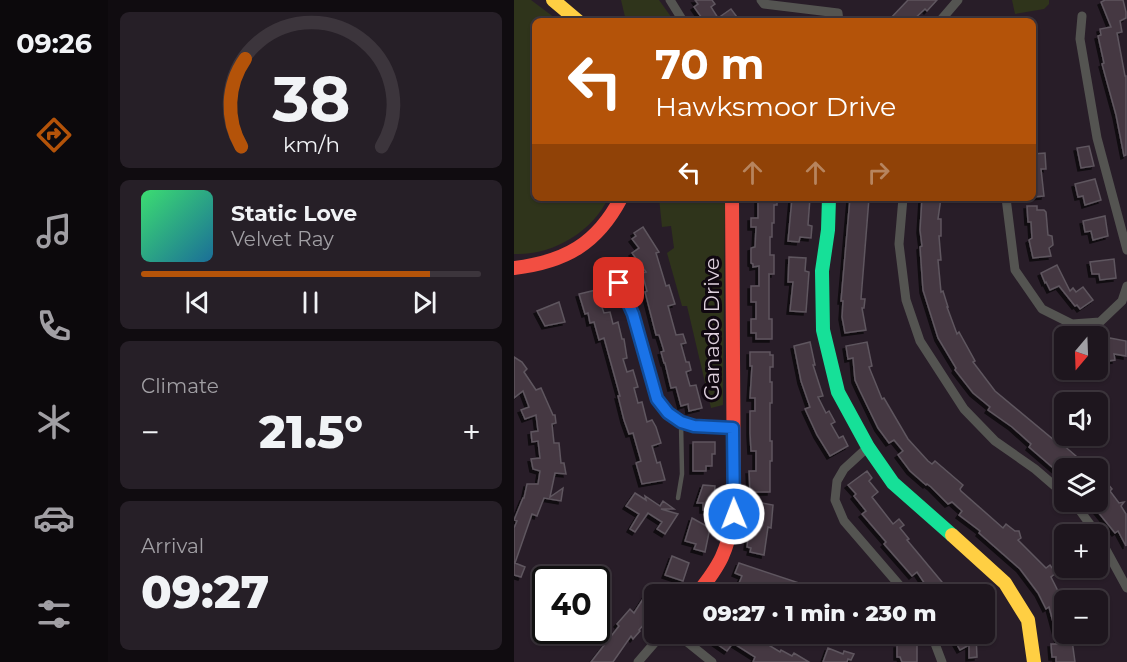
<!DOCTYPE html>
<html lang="en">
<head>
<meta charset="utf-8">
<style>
  :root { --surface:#1e161e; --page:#261f27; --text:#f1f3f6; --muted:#a19fa4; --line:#3c353c; --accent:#b45309 }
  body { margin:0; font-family:Montserrat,sans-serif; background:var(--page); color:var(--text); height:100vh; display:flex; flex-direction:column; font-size:22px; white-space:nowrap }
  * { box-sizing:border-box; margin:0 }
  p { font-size:20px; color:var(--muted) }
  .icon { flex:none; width:33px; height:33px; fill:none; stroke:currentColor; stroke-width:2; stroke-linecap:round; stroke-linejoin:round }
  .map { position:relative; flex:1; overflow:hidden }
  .side { display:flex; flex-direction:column; gap:12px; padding:12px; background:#100c10; width:406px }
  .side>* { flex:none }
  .guide { position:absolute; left:18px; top:18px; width:504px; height:183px; border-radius:9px; box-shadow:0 2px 4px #0004,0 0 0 2px var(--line); background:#b45309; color:#fff; overflow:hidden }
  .needle { width:39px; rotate:199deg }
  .controls { position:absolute; left:540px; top:326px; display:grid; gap:12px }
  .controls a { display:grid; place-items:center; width:54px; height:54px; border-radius:9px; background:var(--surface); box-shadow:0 2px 4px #0004,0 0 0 2px var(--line); font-size:30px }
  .speed { position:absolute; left:18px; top:566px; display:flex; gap:12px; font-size:30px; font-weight:700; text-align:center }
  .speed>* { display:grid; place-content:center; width:78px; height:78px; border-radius:50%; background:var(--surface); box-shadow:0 2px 4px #0004,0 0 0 2px var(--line); line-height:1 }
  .speed .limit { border:3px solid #111; border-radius:9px; background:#fff; color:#111 }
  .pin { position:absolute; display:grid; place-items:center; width:51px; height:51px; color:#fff; margin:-26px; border-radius:12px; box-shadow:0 3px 9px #0006 }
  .me { position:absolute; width:66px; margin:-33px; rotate:359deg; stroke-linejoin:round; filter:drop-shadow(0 0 4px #0008) }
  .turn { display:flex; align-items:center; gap:21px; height:126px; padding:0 24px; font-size:27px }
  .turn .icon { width:78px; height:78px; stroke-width:2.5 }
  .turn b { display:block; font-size:42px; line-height:51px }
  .lanes { display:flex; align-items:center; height:57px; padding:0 24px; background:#0003; justify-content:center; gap:30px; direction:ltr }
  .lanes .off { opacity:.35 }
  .big { font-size:45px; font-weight:800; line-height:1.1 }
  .side .tile { flex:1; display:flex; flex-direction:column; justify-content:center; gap:9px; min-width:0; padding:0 21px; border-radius:9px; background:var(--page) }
  .side .dial { align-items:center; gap:0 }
  .dial svg { height:156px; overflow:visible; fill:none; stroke:var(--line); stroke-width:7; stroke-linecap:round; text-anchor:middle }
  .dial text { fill:var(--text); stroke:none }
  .song { display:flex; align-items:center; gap:18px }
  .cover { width:72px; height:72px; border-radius:9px; background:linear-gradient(135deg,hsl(140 70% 55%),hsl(200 70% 35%)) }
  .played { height:6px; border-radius:3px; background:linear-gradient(90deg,var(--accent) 85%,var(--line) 85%) }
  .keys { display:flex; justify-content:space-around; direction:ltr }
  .heat { display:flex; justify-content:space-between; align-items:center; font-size:33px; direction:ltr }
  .trip { position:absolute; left:130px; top:584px; width:351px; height:60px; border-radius:9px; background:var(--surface); box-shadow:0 2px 4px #0004,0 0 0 2px var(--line); font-weight:800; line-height:60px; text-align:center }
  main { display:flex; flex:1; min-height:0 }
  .tabs { display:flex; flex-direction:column; width:108px; justify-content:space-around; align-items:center; background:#0c090c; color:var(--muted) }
  .tabs .icon { width:42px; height:42px }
  .tabs .active { color:var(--accent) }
  .tabs b { font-size:27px; color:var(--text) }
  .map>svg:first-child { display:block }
</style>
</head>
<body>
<main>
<nav class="tabs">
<b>09:26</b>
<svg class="icon active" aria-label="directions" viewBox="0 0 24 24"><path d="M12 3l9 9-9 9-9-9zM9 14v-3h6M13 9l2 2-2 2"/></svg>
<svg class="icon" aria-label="music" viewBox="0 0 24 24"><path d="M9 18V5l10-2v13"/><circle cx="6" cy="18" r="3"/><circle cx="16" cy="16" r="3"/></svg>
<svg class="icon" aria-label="phone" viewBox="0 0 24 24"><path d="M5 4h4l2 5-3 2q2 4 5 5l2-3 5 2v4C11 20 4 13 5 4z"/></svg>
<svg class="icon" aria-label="climate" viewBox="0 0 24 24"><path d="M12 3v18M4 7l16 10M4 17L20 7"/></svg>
<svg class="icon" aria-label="car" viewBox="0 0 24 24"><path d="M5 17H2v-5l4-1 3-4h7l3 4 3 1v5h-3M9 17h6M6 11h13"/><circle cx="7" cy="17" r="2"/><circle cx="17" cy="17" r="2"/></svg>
<svg class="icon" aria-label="filters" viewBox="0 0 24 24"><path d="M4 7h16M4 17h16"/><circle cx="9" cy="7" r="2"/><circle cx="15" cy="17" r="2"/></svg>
</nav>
<section class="side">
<div class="tile dial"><svg viewBox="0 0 100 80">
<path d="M14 69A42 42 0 1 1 86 69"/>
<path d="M14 69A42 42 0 0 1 16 24" stroke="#b45309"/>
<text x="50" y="56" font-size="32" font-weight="700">38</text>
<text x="50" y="72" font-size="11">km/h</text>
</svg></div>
<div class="tile">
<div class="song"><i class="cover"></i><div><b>Static Love</b><p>Velvet Ray</p></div></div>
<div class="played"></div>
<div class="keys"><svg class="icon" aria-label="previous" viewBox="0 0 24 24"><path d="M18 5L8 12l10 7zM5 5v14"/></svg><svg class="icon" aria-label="pause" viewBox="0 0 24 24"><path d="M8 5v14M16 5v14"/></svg><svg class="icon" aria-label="next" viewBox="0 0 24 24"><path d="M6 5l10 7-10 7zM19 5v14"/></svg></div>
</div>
<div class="tile"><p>Climate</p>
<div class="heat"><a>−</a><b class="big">21.5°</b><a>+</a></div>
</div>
<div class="tile"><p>Arrival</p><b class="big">09:27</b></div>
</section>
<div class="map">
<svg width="613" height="662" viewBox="0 0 613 662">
  <defs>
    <filter id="shadow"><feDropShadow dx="-3" dy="3" stdDeviation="0" flood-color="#0009"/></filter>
  </defs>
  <rect width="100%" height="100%" fill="#281d28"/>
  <g fill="#2f341b">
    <path d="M0,0H17L45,21H21V198H94C79,232 37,256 0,254Z"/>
    <path d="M107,0H145L160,21H112Z"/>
    <path d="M498,0H535V4L530,9L501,14Z"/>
    <path d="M145,198H211L209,405L197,408L173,306H168L153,253L160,248L157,226L148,227Z"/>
  </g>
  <g fill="#443943" stroke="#5f565f" stroke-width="1.5" filter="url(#shadow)">
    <path d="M181,0H198L201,4L197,7L204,18L217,9L226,21H190L180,7L184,4Z"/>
    <path d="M394,0H423L413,11L411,9L398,21H374Z"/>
    <path d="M591,0H609L612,12V18L606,21L608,32L603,33L611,76H612V155L610,156L602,115L588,64L590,63L584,36L587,35L586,29L597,27L587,2Z"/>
    <path d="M575,146L580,166L567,168L563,148Z"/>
    <path d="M531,153L532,169H527L530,196L519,197V154Z"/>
    <path d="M581,179L587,200L571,205L569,196L564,197L561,184Z"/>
    <path d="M244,198H263V205H260V223H258V237H256V255H260V274H255V319H258V339H242V333H237V319H242V302H237V286H245V266L239,267V264L237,263V248L241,247L242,227H237V218H244Z"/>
    <path d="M278,198H296L294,225L298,226L297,238L286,237L285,242L274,241Z"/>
    <path d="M336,198H355L347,299H351L350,308H348L352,330L331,333L328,317L329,301H327Z"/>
    <path d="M408,198H427L424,219H427V236H425L427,260H424L427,292L429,291L434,307H433L443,334L445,332L461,361L459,362L481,391L540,440L545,435L551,440L548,444L569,462L572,459L578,464L582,460L590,468H550V476L546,472L545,473L515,447L517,444L498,427L474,410L476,407L459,393L441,370L442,368L424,338L409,290L406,247L408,246L406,230Z"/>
    <path d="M513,206H523V210H530L532,212L534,235L538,236L539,245L535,248L537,256L519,258L515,240L518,238L517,222H514Z"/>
    <path d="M591,216L594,236L579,240L577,231L571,232L569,221Z"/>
    <path d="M129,227L145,252L142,253L152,286L155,285L161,304L154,306L162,335L169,334L172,343L167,344L172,362H175L177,370L172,372L176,386L182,385L188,408L175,411L174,404L167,406L162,387L157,388L151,363H150L147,352L150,351L145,335H142L131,292L133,291L128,273L132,272L118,253L125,248L118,239L122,236L120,233Z"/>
    <path d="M275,257L292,258L291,271L295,272L292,312L276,311L279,282H274Z"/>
    <path d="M600,259L602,278L586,280L585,274H578L576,262Z"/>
    <path d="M543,265L556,291L559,288L562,292L569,287L579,300L566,309L563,305L561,306L545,286L536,290L532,282L531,283L527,273Z"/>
    <path d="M82,290L90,313L96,312L99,324L104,322L108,339H110L113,358L109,359L113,372L119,370L124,387L120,388L124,403L128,402L133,422L138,420L142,427L147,443L138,446L143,463L146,462L151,480L128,484L122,463L127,461L119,433L115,434L110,420L104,396H106L90,338L85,340L80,322L76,323L74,313L71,314L65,294Z"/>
    <path d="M45,302L51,322L31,326L23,311Z"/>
    <path d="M596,338L612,341V356L600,354L601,360L588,362L587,356L584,357V341Z"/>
    <path d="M296,342L301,365H299L309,396L304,397L312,413L315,411L321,422L317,424L325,438L329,436L334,446L316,456L303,435L291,409L296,407L287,381L280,346Z"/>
    <path d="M353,342L358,366L355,367L368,399L370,398L394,439L414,461L418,464L421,461L449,485L446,489L447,491L489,528L492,524L501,531H505L507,538L504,540L532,568L536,565L542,573L537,577L550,603V633H557L561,662H542V657H538L537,644H545L535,607L532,609L524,593L506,569L465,533L466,531L445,515L448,511L438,502L434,504L417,487L413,484L412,485L396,471L384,455L389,451L380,440L375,443L364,428L346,391L341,380L339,358L334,359L332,346Z"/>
    <path d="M236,352H256V355H259V367H256V382H258V403H256V441H258V461H256V492H236L235,471H242V451H237L236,433V411H241V398H236L238,366H236Z"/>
    <path d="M0,357L8,362L13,369L10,372L22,390L27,388L39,415H41L42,423L38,424L40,443H45L47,463H50L52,474L41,473L36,497L49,488L47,501L30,498L23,516L18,514L1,563L11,567L7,577L0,575V528L3,521L0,520L9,498H10L13,484H24L26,471L19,469L17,459L26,458L24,441L18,442L17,432L24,431L22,415L11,419L7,410L15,407L9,391L0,398Z"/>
    <path d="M179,442H201V454H198V466H192V471H179Z"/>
    <path d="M353,471L358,478L355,481L364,492L358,497L379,524L385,519L390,525L386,528L395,539L393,540L438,594H413L407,587L411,584L403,572L398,576L370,544L372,542L348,514L352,511L340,496L342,494L334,485Z"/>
    <path d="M584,472L598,489L596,491L605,503L610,502L607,506L612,514V546L604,531L601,533L575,501H584Z"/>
    <path d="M189,485L201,486L199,510H189V503H183Z"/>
    <path d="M121,493L132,500L131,496L146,506L149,501L160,509H147L164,514L151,534L143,529L148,522L134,513L121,532L116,529L125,514L112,506Z"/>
    <path d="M238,501L259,505L257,528L254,527L250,555L236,552L237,548L233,547L235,531L243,532L245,515L237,514Z"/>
    <path d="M178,518L196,528L191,552L180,549L182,544L171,541Z"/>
    <path d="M158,556L175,563L169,581L151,575Z"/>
    <path d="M225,563L300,588L298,594H238L223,588L228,576L221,573Z"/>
    <path d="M136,588L141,592V603L130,621L132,622L125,630L126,631L119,639L117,636L99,662H77L105,626L103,624L116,609L120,613Z"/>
    <path d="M187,633H228L244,644L246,641L252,645L253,644L266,652L267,650L278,656L280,653L295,662H239L241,657L219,643L213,651Z"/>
    <path d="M443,633H462L463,657L455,658V645L446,650L442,643L446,640Z"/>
    <path d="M392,637H403V662H388L386,657H383V645H392Z"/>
    <path d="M314,648L329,654L330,651L340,654L337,660L334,659L333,662H309Z"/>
  </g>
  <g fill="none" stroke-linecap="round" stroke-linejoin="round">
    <path stroke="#545451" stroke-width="4.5" d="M164,498L168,474L167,423"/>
    <g stroke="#545451" stroke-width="9">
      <path d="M156,0L169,21"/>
      <path d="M247,0L250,4L324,13L325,21"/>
      <path d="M568,16L566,39L583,138L613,250"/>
      <path d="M426,21L444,0"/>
      <path d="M389,198L385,244L392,300L406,341L450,409L481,441L521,469L550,494"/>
      <path d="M492,198L501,270L528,309L558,324L586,322L608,301L613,286"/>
      <path d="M105,283L119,314L143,399L154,413L167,422L179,426L219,427"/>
      <path d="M354,447L330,469L323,481L321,500L330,521L393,594"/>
      <path d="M559,501L583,534"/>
      <path d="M584,535L613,588"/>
      <path d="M191,584L219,594"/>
      <path d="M162,633L198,662"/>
      <path d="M314,633L324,639"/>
      <path d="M417,633L428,662"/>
      <path d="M124,662L149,633"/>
    </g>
    <path stroke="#16e098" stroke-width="14" d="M315,198L314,230L308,271L309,330L324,392L354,447L379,483L438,535"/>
    <g stroke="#ffcf43" stroke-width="14">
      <path d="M39,0L64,21"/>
      <path d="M438,535L491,583L514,620L520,662"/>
    </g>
    <g stroke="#f24e42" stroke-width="14">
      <path d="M0,268C51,262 83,244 107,198"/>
      <path d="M183,594C207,564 213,552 220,514L218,198"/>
    </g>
  </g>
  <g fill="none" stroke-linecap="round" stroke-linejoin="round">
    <g stroke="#114b97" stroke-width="15">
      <path id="route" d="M105,283L119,314L143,399L154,413L167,422L180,426L219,428L220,514"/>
    </g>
    <use href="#route" stroke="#1a73e8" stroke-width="10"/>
  </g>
  <g text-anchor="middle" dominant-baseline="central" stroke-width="6" stroke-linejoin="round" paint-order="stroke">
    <g font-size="21" fill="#ddcfdc" stroke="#100710">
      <text transform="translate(197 329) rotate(-90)">Ganado Drive</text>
    </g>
  </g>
</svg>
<div class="controls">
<a><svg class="needle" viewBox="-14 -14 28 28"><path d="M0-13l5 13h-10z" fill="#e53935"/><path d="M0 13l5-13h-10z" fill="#a19fa4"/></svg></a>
<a><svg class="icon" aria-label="sound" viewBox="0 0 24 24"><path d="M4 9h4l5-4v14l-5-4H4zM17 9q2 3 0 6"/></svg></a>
<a><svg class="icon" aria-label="layers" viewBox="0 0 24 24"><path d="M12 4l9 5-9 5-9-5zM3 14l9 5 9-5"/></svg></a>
<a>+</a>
<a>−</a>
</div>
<div class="speed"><div class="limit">40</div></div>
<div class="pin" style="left:105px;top:283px;background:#d93025"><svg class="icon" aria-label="arrive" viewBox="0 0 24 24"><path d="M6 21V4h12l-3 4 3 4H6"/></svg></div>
<svg class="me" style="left:220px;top:514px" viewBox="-20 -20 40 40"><circle r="17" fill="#1a73e8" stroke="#fff" stroke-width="3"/><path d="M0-11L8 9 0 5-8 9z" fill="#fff"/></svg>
<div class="trip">09:27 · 1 min · 230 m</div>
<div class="guide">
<div class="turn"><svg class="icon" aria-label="left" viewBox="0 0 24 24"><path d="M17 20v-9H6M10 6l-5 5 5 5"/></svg><div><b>70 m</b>Hawksmoor Drive</div></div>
<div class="lanes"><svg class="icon" aria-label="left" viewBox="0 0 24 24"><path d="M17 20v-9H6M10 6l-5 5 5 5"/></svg><svg class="icon off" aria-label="ahead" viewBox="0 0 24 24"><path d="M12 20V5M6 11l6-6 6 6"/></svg><svg class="icon off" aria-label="ahead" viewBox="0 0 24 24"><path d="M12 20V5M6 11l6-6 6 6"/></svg><svg class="icon off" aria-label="right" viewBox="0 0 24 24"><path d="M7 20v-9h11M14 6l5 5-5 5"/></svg></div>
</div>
</div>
</main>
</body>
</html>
